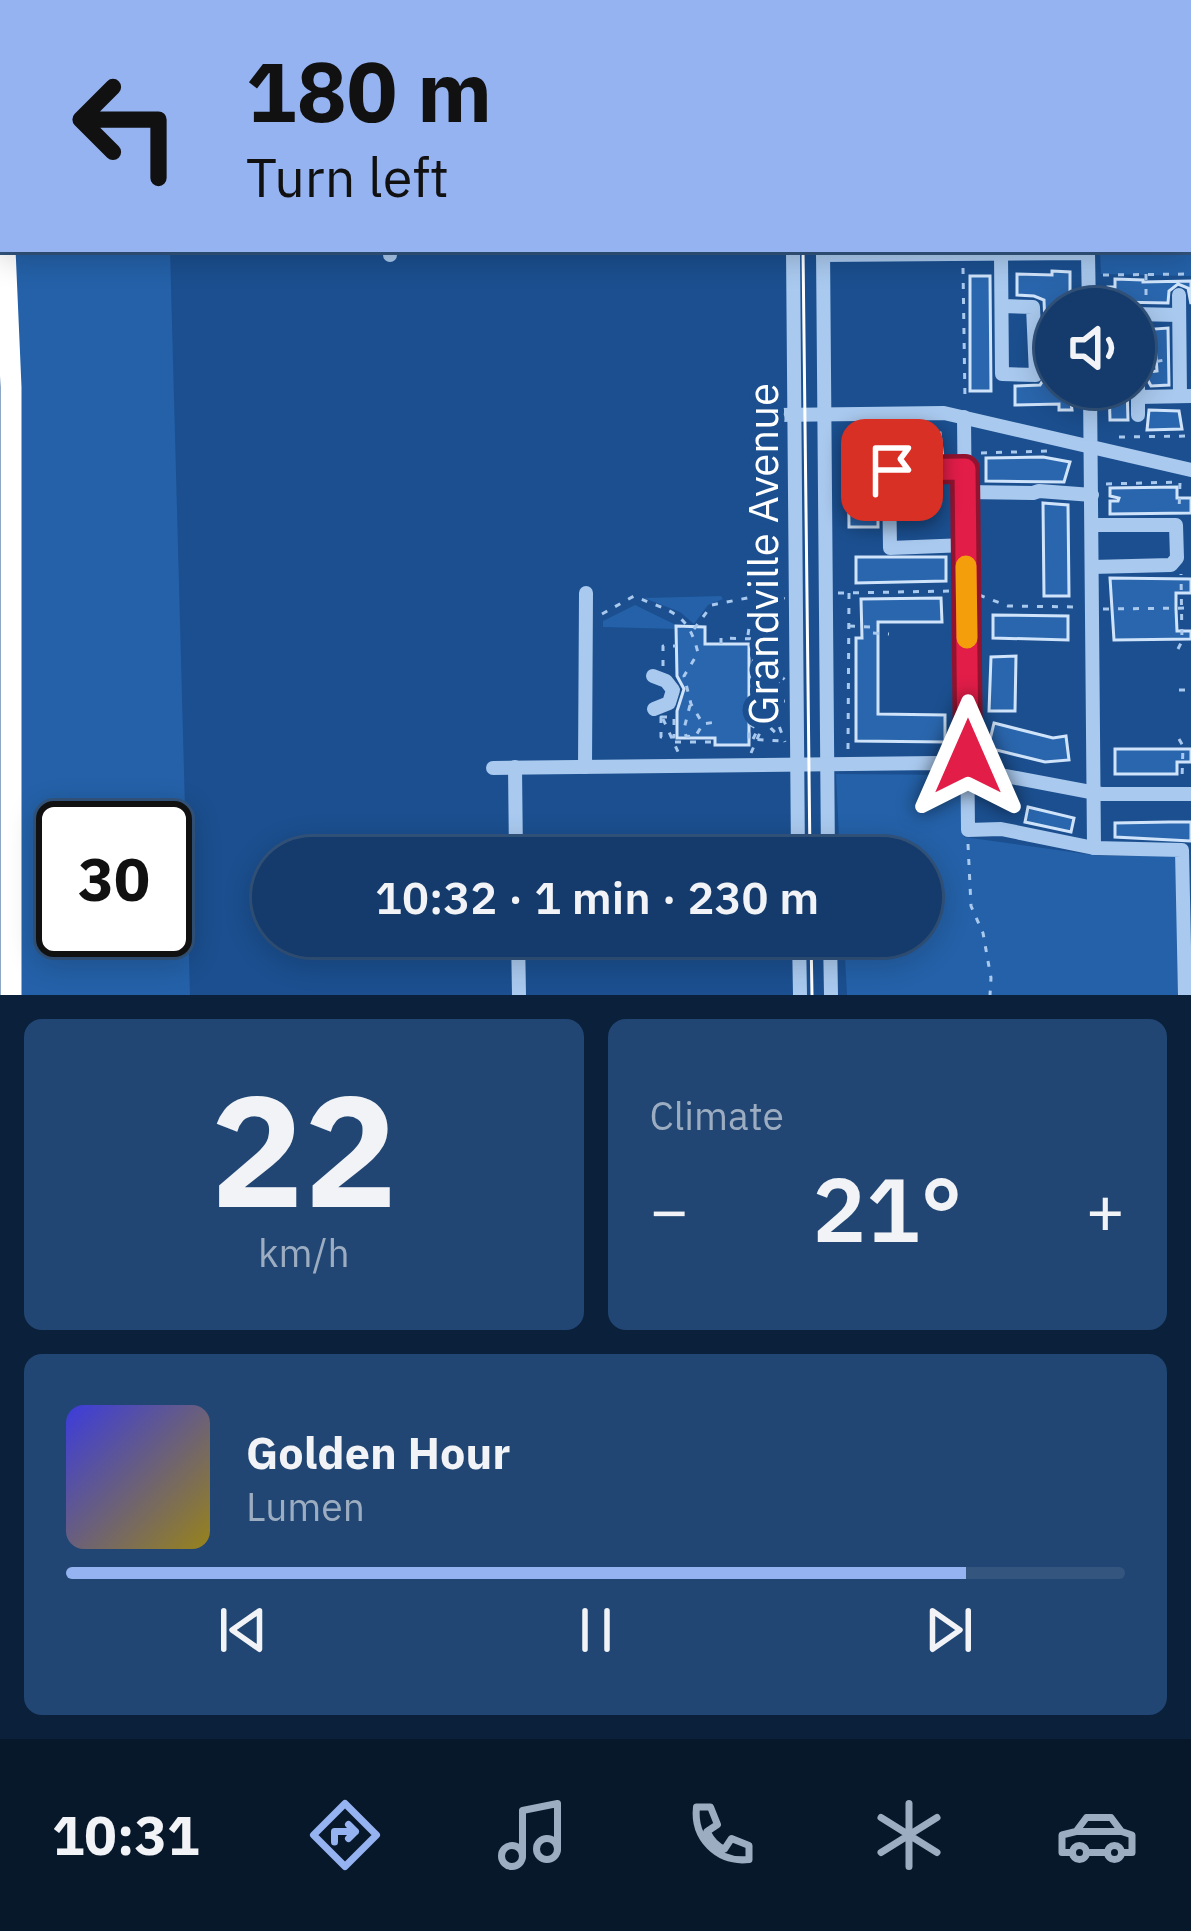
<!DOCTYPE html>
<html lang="en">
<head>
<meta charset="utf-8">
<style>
  :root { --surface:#143b6b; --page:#214673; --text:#f1f3f6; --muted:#9dadc1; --line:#33557e; --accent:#95b2f1 }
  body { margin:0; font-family:"IBM Plex Sans",sans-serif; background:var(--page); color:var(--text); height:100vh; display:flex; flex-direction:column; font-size:45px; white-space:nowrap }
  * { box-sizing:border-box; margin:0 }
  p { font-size:39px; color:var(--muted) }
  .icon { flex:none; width:66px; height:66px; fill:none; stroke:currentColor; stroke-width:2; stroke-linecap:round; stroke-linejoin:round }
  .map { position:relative; height:995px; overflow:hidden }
  .drawer { display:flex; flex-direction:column; gap:24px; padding:24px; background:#0b203b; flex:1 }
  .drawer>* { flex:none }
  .hud { position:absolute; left:0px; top:0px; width:1191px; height:252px; box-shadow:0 6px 30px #0003,0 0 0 3px var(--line); background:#95b2f1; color:#111; overflow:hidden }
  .buttons { position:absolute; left:1035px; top:288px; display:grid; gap:24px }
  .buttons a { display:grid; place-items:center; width:120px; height:120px; border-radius:50%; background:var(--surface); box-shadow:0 6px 30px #0003,0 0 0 3px var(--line); font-size:60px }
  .speed { position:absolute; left:36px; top:801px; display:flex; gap:24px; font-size:60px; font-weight:700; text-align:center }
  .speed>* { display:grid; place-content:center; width:156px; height:156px; border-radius:50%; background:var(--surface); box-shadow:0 6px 30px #0003,0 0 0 3px var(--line); line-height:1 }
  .speed .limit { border:6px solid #111; border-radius:18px; background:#fff; color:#111 }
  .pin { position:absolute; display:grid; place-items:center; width:102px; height:102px; color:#fff; margin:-51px; border-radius:24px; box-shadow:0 6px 18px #0006 }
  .me { position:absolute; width:132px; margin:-66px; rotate:0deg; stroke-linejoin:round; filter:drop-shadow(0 0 9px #0008) }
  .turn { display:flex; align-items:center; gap:42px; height:252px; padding:0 48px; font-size:54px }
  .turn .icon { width:156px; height:156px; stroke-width:2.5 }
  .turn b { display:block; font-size:84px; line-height:102px }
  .big { font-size:90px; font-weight:600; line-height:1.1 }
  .drawer .tile { flex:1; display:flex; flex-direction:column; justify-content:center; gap:18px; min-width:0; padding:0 42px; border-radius:18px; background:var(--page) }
  .drawer .dial { align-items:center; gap:0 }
  .dial b { font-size:156px; line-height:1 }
  .song { display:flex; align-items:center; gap:36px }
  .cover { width:144px; height:144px; border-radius:18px; background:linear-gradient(135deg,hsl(240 70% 55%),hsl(50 70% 35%)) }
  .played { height:12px; border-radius:6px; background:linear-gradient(90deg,var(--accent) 85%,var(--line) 85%) }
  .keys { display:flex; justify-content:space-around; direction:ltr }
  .heat { display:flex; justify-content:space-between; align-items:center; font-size:66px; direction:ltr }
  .drawer .tiles { flex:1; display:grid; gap:24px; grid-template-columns:1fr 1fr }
  .tile:last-child { grid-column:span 2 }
  .trip { position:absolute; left:252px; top:837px; width:690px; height:120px; border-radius:60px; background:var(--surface); box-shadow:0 6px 30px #0003,0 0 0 3px var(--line); font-weight:600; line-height:120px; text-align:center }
  .menu { display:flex; height:192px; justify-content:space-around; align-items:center; background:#08182b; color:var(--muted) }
  .menu .icon { width:84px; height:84px }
  .menu .active { color:var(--accent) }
  .menu b { font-size:54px; color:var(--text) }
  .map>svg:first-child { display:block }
</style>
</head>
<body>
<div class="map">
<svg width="1191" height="995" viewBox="0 0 1191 995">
  <rect width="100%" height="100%" fill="#1b4f8f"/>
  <g fill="#2461a8" fill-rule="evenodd">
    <path d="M1188,94H1191V276L1101,274L1100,249H1188Z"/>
    <path d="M15,249H170L190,995H18ZM63,828H165V930H63Z"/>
    <path d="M721,596L723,599L708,605L694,624L680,612L644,598Z"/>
    <path d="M635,605L676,625V629L603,627V621Z"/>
    <path d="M836,774L960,775L964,837L1100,856H1176L1181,995H847L844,936H921V858H840Z"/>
  </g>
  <g fill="#2a66ad" stroke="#cfe3fa" stroke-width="3">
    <path d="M1052,271L1070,272V309H1056V387H1069L1072,410H1059V404L1015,405V386L1040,385L1047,374L1044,300L1034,296L1017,295V274L1052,275Z"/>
    <path d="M970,276H990L991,391H970Z"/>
    <path d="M1115,279L1143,280V282L1191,281V304L1188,288L1178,284L1169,291L1168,303L1116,302V308H1107L1108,287H1115Z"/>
    <path d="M1134,325H1142V330L1168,328L1169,385L1151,386L1145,375L1134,374L1157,371L1155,343L1134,344Z"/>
    <path d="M1109,387H1127L1128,420H1110Z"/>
    <path d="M1149,410L1179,411L1182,429L1147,430Z"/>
    <path d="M940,433L943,458L878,461V527H849L848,434Z"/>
    <path d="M1043,457L1070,462L1064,482L986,481V458Z"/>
    <path d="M1177,487V498H1191V513L1110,514V501H1118L1119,498L1110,496V488Z"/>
    <path d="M1043,503L1068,505L1069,596H1044Z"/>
    <path d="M856,557H946V581L856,583Z"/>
    <path d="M1110,578L1191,579V593H1176V609L1177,631H1191V639L1114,640Z"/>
    <path d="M941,598L942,622H878V714L945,715V742L856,741V638H862L861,599Z"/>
    <path d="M993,615L1068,616V640L993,638Z"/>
    <path d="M676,626L705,627V644H749V745H715V738H677V711L684,689L677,676Z"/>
    <path d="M1016,656L1015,711H989L991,657Z"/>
    <path d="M994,723L1053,738L1066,736L1069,760L1045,762L988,748Z"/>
    <path d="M1115,749H1191V762H1177V774H1115Z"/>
    <path d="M1028,807L1074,818L1071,832L1025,822Z"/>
    <path d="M1169,822H1191V841L1115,837V823Z"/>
  </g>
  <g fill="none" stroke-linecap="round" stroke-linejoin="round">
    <g stroke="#a9c9ee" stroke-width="3" stroke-dasharray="6 9" stroke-linecap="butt">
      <path d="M0,83H3"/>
      <path d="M963,268L965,400"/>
      <path d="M1146,274V301"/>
      <path d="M1103,275L1191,274"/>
      <path d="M1134,348H1149L1147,328"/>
      <path d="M1139,349L1142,364L1170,359"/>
      <path d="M1134,365L1142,364L1143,371"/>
      <path d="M1119,437L1191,436"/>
      <path d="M981,453L1048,451"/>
      <path d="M1106,484L1180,482L1179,512"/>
      <path d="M838,593L955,591"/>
      <path d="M979,595L1008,606L1081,607"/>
      <path d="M784,597L770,623L778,647L779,726L785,742"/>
      <path d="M1103,609L1191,608"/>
      <path d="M602,614L634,596C670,612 688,611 698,653L684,676L691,704L703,724L716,722"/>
      <path d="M849,626L872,627V633L889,634"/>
      <path d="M694,629L712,605L767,594L784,602"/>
      <path d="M748,635L749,628L770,598"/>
      <path d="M721,644V638L756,639C755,664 743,685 763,704"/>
      <path d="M1178,649L1182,641L1181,574"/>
      <path d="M759,654L786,681"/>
      <path d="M663,666V646H676"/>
      <path d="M1179,690H1191"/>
      <path d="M749,704L786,701"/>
      <path d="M690,705L684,729L686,736L695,737L703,724"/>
      <path d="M749,707L781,738"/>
      <rect x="661" y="717" width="13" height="20"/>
      <path d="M663,719L679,754"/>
      <path d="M753,739L758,729L749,724V739L782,741"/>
      <path d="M1179,739L1183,746L1182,779"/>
      <path d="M675,742H715"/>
      <path d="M848,749L849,593"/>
      <path d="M751,753L776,696"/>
      <path d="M968,844L971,906L983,933L991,978L990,995"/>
    </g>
    <g stroke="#a9c9ee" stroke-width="14">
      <path d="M388,0V3"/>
      <path d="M581,0V3"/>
      <path d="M789,0V3"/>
      <path d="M818,0V3"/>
      <path d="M1086,0V3"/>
      <path d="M1188,52H1191"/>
      <path d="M0,60H3"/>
      <path d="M1188,83H1191"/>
      <path d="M0,97H3"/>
      <path d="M390,249V255"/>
      <path d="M793,249L798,858"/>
      <path d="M823,249L828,858"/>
      <path d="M1001,254L1002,374L1036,375L1033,307L1002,306"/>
      <path d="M823,255L1088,253L1089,309"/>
      <path d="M1179,295L1180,396"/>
      <path d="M1134,314L1179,315"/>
      <path d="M1138,384V415"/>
      <path d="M1090,387L1094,848"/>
      <path d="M1138,397L1191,396"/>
      <path d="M776,415L944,413L1191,470"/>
      <path d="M964,417L968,830L1001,829L1094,848L1182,850L1185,995"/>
      <path d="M965,469L892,471L889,477L890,548L966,545"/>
      <path d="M966,492L1033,493L1039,491L1092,495"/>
      <path d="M1092,525H1176L1177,558L1171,565L1092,567"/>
      <path d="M653,676L666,681L673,690L669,703L654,709"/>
      <path d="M515,767L516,858"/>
      <path d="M585,767L586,593"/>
      <path d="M493,768L937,763L1101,794H1191"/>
      <path d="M518,936L519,995"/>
      <path d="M799,936L800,995"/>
      <path d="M830,936L831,995"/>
    </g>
    <g stroke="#fff" stroke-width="21">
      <path d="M0,128L3,198"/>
      <path d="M5,249L11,387V995"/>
    </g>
    <g stroke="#fff" stroke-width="3">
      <path d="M799,0V3"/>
      <path d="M803,249L810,858"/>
      <path d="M811,936L812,995"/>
    </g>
  </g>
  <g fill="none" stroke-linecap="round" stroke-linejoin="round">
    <g stroke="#92132f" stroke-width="30">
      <path id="route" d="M892,470L965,469L968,757"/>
    </g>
    <use href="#route" stroke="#e11d48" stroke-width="21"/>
    <path stroke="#f59e0b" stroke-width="21" d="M966,566L967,638"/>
  </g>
  <g text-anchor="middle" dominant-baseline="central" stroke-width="12" stroke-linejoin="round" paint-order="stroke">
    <g font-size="42" fill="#fff" stroke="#1b4f8f">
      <text transform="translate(762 554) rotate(-90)">Grandville Avenue</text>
    </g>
  </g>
</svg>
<div class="buttons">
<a><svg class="icon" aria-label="sound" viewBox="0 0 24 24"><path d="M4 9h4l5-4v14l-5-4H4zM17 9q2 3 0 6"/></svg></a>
</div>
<div class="speed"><div class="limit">30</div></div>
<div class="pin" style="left:892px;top:470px;background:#d93025"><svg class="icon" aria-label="arrive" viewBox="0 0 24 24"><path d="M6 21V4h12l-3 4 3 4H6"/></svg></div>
<svg class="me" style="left:968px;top:757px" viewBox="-20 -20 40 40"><path d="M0-17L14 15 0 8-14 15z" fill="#e11d48" stroke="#fff" stroke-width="4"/></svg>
<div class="trip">10:32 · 1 min · 230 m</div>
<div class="hud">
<div class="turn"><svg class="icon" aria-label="left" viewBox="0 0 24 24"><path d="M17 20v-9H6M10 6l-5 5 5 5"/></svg><div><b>180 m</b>Turn left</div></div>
</div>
</div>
<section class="drawer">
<div class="tiles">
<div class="tile dial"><b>22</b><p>km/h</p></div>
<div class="tile"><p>Climate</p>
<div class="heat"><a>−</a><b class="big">21°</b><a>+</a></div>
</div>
<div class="tile">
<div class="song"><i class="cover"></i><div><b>Golden Hour</b><p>Lumen</p></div></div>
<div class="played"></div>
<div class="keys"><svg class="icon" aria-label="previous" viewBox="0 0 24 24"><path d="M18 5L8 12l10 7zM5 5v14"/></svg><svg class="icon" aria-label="pause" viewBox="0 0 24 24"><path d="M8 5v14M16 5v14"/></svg><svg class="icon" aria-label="next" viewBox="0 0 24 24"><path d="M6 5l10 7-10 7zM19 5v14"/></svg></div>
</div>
</div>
</section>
<nav class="menu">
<b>10:31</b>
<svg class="icon active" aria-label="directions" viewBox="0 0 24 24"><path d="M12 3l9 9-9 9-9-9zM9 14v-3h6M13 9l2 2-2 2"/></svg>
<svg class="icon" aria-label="music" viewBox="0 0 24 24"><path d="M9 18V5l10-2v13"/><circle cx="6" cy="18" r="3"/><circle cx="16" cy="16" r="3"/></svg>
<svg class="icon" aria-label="phone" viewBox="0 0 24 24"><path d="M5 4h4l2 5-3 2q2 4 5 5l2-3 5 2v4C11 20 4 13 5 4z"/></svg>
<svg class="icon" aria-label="climate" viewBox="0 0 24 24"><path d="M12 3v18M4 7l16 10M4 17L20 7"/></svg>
<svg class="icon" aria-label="car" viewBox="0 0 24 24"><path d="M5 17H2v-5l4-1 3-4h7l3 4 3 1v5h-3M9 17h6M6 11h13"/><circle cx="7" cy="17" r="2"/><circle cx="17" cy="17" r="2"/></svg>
</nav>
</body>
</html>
